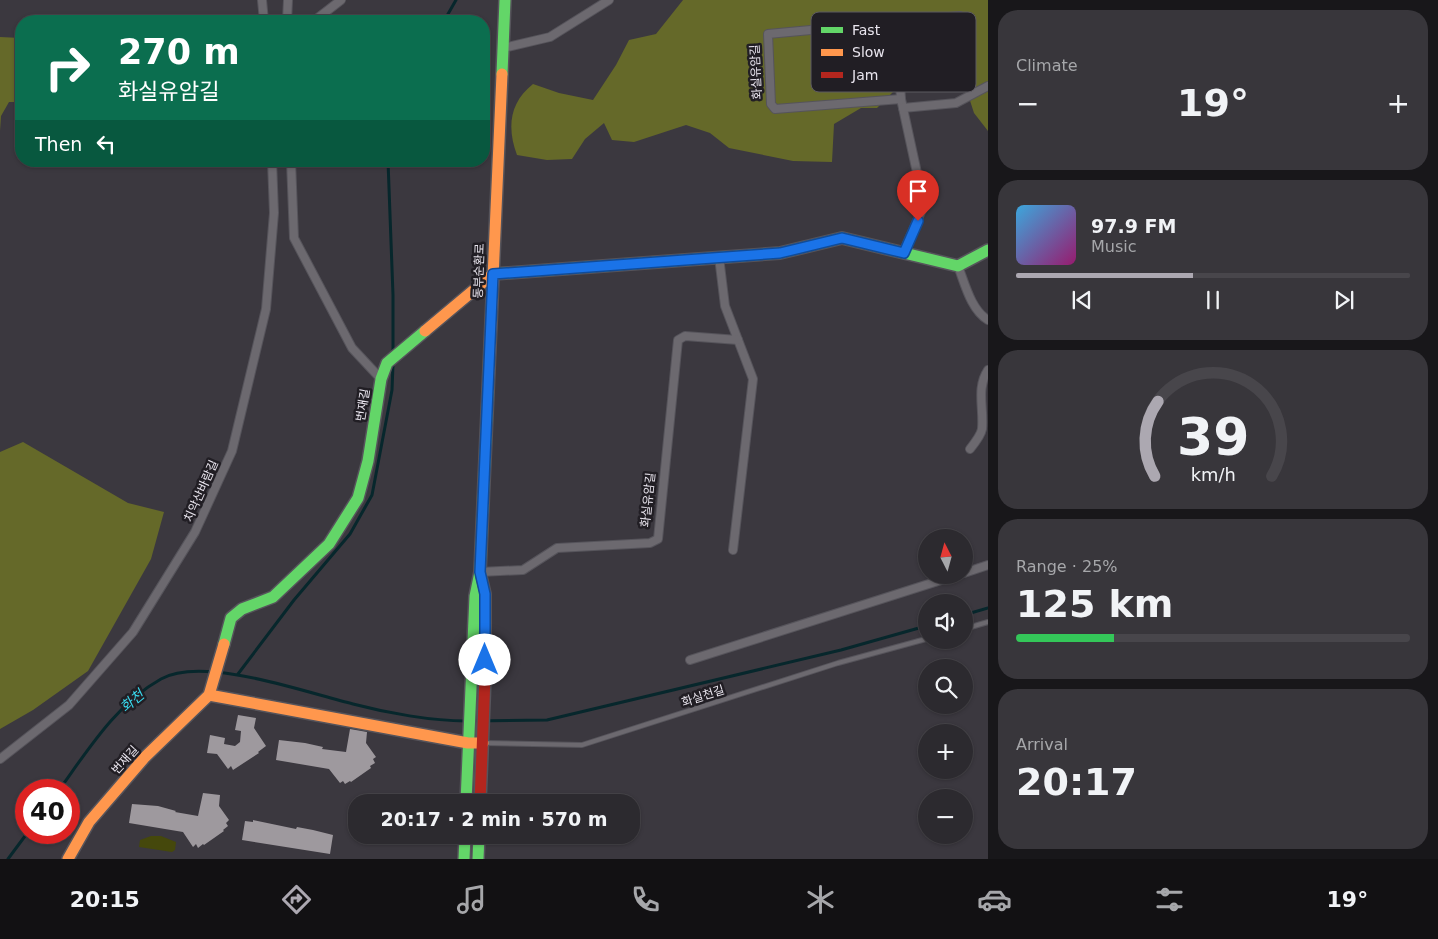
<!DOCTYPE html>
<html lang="en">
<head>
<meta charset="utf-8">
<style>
  :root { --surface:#2c2a2f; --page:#38363b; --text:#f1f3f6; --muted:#a6a7aa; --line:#48464b; --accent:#aca8b1 }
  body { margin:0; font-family:"DejaVu Sans","Noto Sans KR",sans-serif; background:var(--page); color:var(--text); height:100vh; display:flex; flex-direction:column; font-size:19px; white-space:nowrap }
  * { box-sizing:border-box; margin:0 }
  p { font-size:16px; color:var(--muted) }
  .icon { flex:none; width:28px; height:28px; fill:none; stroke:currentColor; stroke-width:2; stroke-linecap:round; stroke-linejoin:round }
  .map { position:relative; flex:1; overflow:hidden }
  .details { display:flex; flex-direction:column; gap:10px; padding:10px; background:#18171a; width:450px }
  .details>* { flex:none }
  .guide { position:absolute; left:15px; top:15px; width:475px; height:152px; border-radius:20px; box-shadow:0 1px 4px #0004,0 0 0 1px var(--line); background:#0b6e4f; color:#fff; overflow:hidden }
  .needle { width:32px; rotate:354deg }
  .fabs { position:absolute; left:918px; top:529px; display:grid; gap:10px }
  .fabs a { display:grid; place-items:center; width:55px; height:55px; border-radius:50%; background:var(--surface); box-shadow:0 1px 4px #0004,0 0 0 1px var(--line); font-size:25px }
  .speed { position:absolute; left:15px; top:779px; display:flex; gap:10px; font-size:25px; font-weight:700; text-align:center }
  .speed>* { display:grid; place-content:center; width:65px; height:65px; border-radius:50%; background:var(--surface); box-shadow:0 1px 4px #0004,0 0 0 1px var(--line); line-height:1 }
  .speed .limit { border:8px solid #d22; background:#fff; color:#111 }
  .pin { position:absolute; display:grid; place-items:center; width:42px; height:42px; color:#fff; margin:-51px -21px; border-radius:50% 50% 50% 0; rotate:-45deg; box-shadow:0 0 5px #0007 }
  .pin .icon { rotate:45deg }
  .me { position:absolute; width:55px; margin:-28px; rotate:0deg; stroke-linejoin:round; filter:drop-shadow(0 0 4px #0008) }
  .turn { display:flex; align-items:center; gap:18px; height:105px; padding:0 20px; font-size:22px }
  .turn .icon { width:65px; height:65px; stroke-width:2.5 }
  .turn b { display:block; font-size:35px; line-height:42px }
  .then { display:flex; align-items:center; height:48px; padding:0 20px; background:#0003; gap:10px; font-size:19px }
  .big { font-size:38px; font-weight:700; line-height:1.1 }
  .details .tile { flex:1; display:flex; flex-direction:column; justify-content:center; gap:8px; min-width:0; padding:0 18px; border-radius:20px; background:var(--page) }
  .details .dial { align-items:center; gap:0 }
  .dial svg { height:130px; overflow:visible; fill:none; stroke:var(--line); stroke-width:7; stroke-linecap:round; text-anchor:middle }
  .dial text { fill:var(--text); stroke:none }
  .song { display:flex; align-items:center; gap:15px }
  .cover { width:60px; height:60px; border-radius:8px; background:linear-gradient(135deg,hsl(200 70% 55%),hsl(320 70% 35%)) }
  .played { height:5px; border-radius:2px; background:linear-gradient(90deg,var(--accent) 45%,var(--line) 45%) }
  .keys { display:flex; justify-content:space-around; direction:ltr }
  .heat { display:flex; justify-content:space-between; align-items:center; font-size:28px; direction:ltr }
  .charge { height:8px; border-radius:4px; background:linear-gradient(90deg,#34c759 25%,var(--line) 0) }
  .trip { position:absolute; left:348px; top:794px; width:292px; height:50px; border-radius:20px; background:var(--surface); box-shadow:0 1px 4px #0004,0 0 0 1px var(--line); font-weight:700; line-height:50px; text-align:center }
  .tab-bar { display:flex; height:80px; justify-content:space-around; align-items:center; background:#121113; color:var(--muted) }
  .tab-bar .icon { width:35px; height:35px }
  .tab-bar .selected { color:var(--accent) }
  .tab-bar b { font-size:22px; color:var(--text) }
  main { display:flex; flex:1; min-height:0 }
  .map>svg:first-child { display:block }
</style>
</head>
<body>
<main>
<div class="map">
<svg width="988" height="859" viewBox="0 0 988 859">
  <rect width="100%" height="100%" fill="#3b383f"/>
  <path fill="#45480c" d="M151,836H161L176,842L175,850L172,852L139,847L140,840Z"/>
  <g fill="#656929">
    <path d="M683,0H988V131L974,113L962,76L934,72L906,79L877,108H861L834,124L832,162L793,161L729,148L710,133L686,125L634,142L612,140L604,123L585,139L572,159L547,160L517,155C507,128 509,103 533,84L559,93L593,100L616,65L629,40L656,34Z"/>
    <path d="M0,37L21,38V102H9L1,116L0,131Z"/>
    <path d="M23,442L128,503L164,512L151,559L88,671L33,710L0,729V452Z"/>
  </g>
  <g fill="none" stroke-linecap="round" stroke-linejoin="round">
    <g stroke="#07272c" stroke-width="3">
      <path d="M444,21L456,0"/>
      <path d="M388,161L393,295V355"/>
      <path d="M964,615L988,608"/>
      <path d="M238,674L294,600L350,534L372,495L392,390L393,364"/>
      <path d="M472,721L547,720L841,650L926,626"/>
      <path d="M59,790C88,750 116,704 161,679C203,655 307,693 353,704C387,713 432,721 466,721"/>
      <path d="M8,859L28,832"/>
    </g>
  </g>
  <g fill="#9e999e">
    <path d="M238,715L256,718L254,728L266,746L258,752L259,753L233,770L231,766L228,769L217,754L207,753L210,735L225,738L224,744L235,746L240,742L241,731L235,730Z"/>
    <path d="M350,729L367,732L366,743L376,757L373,759L375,763L370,766L371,768L351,782L350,781L345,784L343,781L340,783L329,769L276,760L279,740L305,743L323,747L322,749L346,752Z"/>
    <path d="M203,793L220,795L219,806L229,820L226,823L228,826L223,830L224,831L204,845L203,844L198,848L196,844L193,847L183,832L129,823L132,804L158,806L176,811L175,812L198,816Z"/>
    <path d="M253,820L296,829L297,827L313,830L333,835L330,854L242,840L245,821L253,822Z"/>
  </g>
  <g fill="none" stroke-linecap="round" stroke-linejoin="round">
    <g stroke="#56545b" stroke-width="6">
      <g id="lane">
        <path d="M964,629L988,622"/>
        <path d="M485,743L582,745L838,663L926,639"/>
      </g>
    </g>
    <g stroke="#56545b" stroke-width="10">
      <g id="street">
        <path d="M262,0L264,21"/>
        <path d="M287,21L288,0"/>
        <path d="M314,21L341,0"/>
        <path d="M896,23L901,99L924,205L903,253"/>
        <path d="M503,48L550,37L609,0"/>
        <path d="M901,99L775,109L771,104L768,34L960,16"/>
        <path d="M903,108L956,103L988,86"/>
        <path d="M291,161L294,238L352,348L381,379"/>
        <path d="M719,257L725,306L753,379L733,550"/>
        <path d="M958,266C965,284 971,310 988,320"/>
        <path d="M970,449C974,444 981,435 982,429C984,408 976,388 988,370"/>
        <path d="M480,572L523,570L557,548L650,543L658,539L678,340L685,336L738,340"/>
        <path d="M964,573L988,565"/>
        <path d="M690,660L957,575"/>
        <path d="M0,759L69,705L133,632L195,532L232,451L266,309L274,213L272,161"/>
      </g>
    </g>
    <g stroke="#56545b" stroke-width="14">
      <g id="fast">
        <path d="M502,74L505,0"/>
        <path d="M493,274L780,253L842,238L958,266L988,250"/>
        <path d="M224,644L231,618L242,609L273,597L329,544L358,498L368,461L381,379L387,363L425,331"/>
        <path d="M466,802L475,596L480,572L488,391"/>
        <path d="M464,859L465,835"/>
        <path d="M478,859L479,835"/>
      </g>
    </g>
    <g stroke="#56545b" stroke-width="14">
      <g id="slow">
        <path d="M425,331L493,274"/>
        <path d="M488,391L502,74"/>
        <path d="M209,695L468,743H483"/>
        <path d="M68,859L89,822L145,757L209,695L224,644"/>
      </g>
    </g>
    <g stroke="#56545b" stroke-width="14">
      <path id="jam" d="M480,802L485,677V594L481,577"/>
    </g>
    <use href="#lane" stroke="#6c696f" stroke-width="4"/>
    <use href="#street" stroke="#6c696f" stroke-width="8"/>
    <use href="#fast" stroke="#63d668" stroke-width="11"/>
    <use href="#slow" stroke="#ff974d" stroke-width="11"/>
    <use href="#jam" stroke="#b3261e" stroke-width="11"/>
  </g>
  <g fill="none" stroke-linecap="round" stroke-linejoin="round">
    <g stroke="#114b97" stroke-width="12">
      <path id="route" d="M485,660V594L480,572L493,274L780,253L842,238L904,253L918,221"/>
    </g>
    <use href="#route" stroke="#1a73e8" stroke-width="9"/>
  </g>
  <g text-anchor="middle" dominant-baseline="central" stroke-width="5" stroke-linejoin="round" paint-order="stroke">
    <g font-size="12" fill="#e9e5ee" stroke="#211e24">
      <text transform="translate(756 72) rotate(-93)">화실유암길</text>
      <text transform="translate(479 271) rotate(-88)">동부순환로</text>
      <text transform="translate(363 405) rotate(-81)">번재길</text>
      <text transform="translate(201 491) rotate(-66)">치악산바람길</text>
      <text transform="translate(648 500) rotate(-84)">화실유암길</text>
      <text transform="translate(703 696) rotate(-18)">화실천길</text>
      <text transform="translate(125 760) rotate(-48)">번재길</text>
    </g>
    <g font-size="14" font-style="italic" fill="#39daef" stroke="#211e24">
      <text transform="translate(132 701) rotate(-40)">화천</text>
    </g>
  </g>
  <rect x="811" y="12" width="165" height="80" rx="8" fill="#211e24" stroke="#5d5a61" stroke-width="1"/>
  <rect x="821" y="27" width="22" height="6" fill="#63d668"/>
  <rect x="821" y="49" width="22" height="7" fill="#ff974d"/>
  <rect x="821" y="72" width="22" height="6" fill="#b3261e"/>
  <g font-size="14" fill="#e9e5ee">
    <text x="852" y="35">Fast</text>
    <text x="852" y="57">Slow</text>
    <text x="852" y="80">Jam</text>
  </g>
</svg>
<div class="fabs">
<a><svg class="needle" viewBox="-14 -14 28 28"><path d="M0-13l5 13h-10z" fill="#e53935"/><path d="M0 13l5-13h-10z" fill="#a6a7aa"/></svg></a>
<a><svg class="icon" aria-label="sound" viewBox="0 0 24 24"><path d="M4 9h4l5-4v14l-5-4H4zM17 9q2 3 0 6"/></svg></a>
<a><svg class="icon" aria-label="search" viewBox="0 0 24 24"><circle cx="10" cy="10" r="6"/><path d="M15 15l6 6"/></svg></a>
<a>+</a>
<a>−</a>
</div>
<div class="speed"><div class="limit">40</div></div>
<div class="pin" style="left:918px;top:221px;background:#d93025"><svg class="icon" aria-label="arrive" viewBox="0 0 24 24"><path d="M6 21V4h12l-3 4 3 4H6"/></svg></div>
<svg class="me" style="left:485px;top:660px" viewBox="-20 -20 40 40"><circle r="19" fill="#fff"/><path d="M0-13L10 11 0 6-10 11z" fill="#1a73e8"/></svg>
<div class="trip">20:17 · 2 min · 570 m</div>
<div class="guide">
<div class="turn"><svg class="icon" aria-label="right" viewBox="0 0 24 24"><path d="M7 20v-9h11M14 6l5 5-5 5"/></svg><div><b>270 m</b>화실유암길</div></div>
<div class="then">Then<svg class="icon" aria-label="left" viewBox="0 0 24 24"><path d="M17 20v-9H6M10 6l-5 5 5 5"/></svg></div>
</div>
</div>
<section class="details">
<div class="tile"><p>Climate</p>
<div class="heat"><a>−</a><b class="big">19°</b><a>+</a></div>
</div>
<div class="tile">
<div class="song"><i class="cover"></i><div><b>97.9 FM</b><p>Music</p></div></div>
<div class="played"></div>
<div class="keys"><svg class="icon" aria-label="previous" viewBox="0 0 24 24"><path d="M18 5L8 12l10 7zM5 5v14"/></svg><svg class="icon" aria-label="pause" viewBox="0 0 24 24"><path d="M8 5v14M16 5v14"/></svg><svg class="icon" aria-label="next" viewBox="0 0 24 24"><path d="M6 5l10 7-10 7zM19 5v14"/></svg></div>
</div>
<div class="tile dial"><svg viewBox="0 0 100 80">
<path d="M14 69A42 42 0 1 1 86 69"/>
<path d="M14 69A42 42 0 0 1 16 23" stroke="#aca8b1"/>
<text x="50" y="56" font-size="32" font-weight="700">39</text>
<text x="50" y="72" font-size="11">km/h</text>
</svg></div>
<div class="tile"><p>Range · 25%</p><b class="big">125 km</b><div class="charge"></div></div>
<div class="tile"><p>Arrival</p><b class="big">20:17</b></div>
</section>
</main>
<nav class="tab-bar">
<b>20:15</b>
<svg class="icon selected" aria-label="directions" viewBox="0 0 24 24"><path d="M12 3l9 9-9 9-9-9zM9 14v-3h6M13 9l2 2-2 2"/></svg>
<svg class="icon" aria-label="music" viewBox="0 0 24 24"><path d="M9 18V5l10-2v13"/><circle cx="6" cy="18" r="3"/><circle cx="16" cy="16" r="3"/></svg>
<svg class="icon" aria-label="phone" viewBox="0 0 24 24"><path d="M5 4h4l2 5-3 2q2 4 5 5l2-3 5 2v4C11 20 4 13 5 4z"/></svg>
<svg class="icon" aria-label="climate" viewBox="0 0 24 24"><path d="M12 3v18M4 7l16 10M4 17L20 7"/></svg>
<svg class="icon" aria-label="car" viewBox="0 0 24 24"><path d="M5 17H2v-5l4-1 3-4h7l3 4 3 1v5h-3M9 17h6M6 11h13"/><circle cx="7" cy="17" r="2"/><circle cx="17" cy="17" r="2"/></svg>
<svg class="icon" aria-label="filters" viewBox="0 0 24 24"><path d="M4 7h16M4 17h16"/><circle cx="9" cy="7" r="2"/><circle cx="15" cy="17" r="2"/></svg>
<b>19°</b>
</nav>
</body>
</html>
